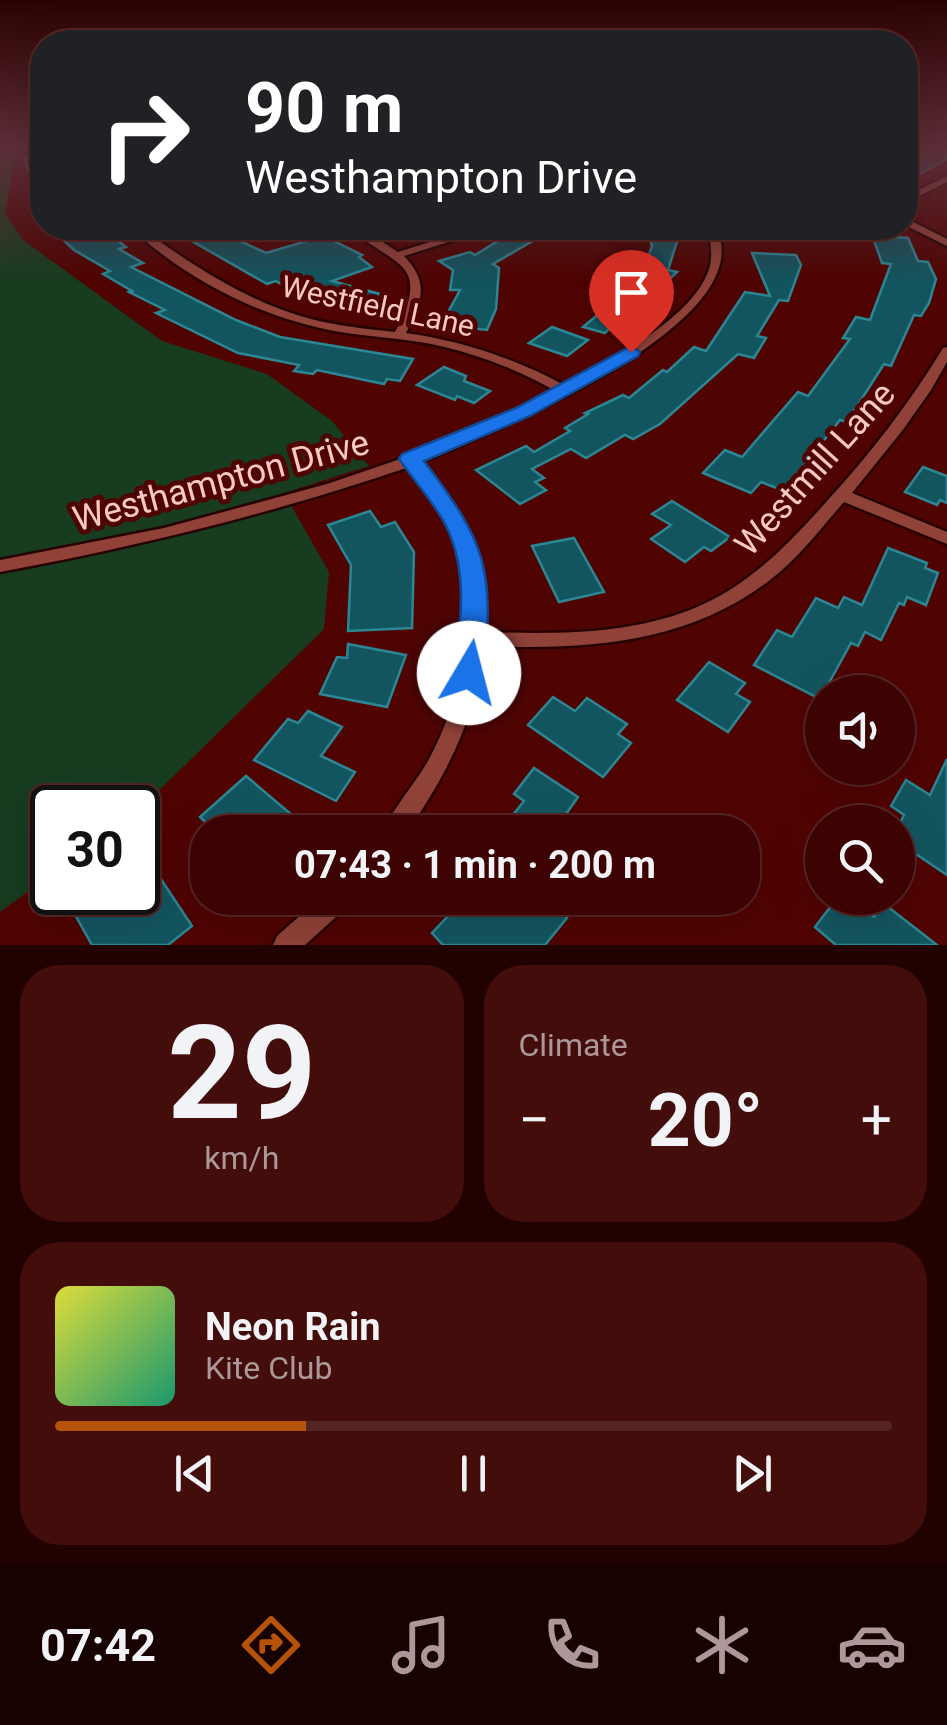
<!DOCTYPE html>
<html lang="en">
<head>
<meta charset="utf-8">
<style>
  :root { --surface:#3c0302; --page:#430d0c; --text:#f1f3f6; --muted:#ac9899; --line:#552524; --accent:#b45309 }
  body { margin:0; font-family:Roboto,sans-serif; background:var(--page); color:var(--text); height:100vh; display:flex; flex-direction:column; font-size:38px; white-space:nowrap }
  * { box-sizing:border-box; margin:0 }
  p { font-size:32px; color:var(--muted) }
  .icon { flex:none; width:55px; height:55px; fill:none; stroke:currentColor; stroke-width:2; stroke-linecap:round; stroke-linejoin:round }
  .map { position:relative; height:945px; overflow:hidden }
  .sheet { display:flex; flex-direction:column; gap:20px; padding:20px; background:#210201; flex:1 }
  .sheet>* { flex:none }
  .top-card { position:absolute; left:30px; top:30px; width:888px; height:210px; border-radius:40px; box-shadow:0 10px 40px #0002,0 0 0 2px var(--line); background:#202124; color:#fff; overflow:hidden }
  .controls { position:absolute; left:805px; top:675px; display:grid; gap:20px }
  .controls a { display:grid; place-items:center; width:110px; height:110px; border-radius:50%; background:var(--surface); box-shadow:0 10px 40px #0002,0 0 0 2px var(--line); font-size:50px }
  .speed { position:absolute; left:30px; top:785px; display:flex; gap:20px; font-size:50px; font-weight:700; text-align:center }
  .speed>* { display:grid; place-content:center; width:130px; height:130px; border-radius:50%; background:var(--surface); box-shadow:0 10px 40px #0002,0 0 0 2px var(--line); line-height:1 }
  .speed .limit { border:5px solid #111; border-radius:15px; background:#fff; color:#111 }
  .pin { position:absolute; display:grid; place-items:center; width:85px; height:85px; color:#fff; margin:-102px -42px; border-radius:50% 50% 50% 0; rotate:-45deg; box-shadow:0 0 10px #0007 }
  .pin .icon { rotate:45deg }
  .me { position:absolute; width:110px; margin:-55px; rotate:8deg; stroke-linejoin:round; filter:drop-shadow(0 0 8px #0008) }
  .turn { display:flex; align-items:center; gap:35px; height:210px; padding:0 50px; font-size:45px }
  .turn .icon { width:130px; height:130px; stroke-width:2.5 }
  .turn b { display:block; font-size:70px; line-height:85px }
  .big { font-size:75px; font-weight:700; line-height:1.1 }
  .sheet .widget { flex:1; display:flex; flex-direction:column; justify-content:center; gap:15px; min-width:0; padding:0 35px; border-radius:40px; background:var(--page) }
  .sheet .dial { align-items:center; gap:0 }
  .dial b { font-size:130px; line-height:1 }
  .song { display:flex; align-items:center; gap:30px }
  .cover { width:120px; height:120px; border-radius:15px; background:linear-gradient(135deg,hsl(60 70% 55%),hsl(160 70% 35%)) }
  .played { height:10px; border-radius:5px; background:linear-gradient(90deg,var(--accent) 30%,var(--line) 30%) }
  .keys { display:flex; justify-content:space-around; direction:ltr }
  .heat { display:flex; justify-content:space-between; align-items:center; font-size:55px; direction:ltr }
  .sheet .tiles { flex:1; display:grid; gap:20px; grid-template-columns:1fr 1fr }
  .widget:last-child { grid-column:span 2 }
  .trip { position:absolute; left:190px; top:815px; width:570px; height:100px; border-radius:40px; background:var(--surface); box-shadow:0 10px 40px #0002,0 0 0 2px var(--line); font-weight:700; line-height:100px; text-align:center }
  .tab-bar { display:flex; height:160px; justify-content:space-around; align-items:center; background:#180101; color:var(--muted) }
  .tab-bar .icon { width:70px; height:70px }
  .tab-bar .current { color:var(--accent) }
  .tab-bar b { font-size:45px; color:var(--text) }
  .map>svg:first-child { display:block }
</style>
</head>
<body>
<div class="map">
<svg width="947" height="945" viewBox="0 0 947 945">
  <rect width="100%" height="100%" fill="#500402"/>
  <path fill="#173c20" d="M0,148H17L5,213L23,240L162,341L267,374L332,421L369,466L284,493L329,572L324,629L138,811V808H52V874L0,912Z"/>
  <g fill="#13555f" stroke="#2b8795" stroke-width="2.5">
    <path d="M933,148H947V159L905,182V151L920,155Z"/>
    <path d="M42,155V214H41L24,157Z"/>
    <path d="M61,228H101L126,247L119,249L143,263L131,267L236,320L280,337L413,359L400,381L387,379L384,384L317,370L313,374L294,371L299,365L238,353L156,313L165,310L129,292L132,291L103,274L110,271L74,250L59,236L66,234Z"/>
    <path d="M169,228L217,230L266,253L324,236L362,255L359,257L372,267L332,281L384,295L358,313L303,298L276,281L267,284Z"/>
    <path d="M519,228H555L493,264L499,268L496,309L487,330L441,325L460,290H450L453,270L439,261L470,252L475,255Z"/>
    <path d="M647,228L681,229L668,270L677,272L641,307L634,305L605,333L583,327L639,281L652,246Z"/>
    <path d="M872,235L908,238L918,261L928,262L936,279L929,303L921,316L914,315L891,366L884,364L847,422L840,420L784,491L761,482L751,493L703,473L725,450L742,457L798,392L808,396L850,339L843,338L856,317L870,320L891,264L882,263Z"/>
    <path d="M752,253L796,255L801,265L788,301L779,300L757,336L766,338L754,358L738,354L660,424L633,439L625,435L586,458L571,449L532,469L544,478L535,482L546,490L520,504L476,470L526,446L534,452L570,431L565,428L588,414L585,413L623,395L629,398L663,370L667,372L694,347L706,351L745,292L770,296Z"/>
    <path d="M552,327L588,340L567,356L529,343Z"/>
    <path d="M444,367L466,376L464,381L490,391L474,403L457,396L455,400L417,385Z"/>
    <path d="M923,467L947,476V503L940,500L937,505L905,492Z"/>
    <path d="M672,501L730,537L711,551L704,547L685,562L651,539L671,525L652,514Z"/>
    <path d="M370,511L381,527L395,522L414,552L412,628L348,631L351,565L328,525Z"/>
    <path d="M574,538L604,592L559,602L532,546Z"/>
    <path d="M888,548L927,563L925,568L938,573L926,605L907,597L904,605L899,603L881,640L865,632L858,646L851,643L820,699L754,665L777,630L792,637L816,598L838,608L844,597L862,605Z"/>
    <path d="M348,644L406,655L387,707L320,694L337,657L347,658Z"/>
    <path d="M709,662L745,683L736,694L750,702L728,732L677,700Z"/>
    <path d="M553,697L575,711L587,698L627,724L618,734L631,743L603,777L528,725Z"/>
    <path d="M308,711L342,727L321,756L355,772L336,801L254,760L288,719L298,723Z"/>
    <path d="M947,759V875L898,842V827L904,815L891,806L906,780L930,795Z"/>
    <path d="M534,768L578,797L564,817L572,822L564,832H513L504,826L524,801L514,794Z"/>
    <path d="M246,776L312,832H216L200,817Z"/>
    <path d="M147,858L192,926L168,945H92L73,911L98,892H138V865Z"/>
    <path d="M465,898H544L567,918L545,945H443L432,933Z"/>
    <path d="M837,898H850L874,917L883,903L937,945H836L815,927Z"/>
  </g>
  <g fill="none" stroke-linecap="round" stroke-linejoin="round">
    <g stroke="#260201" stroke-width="5">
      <g id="minor">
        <path d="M947,176V182L905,203V197Z"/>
        <path d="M905,218L947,239V246L905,225Z"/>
        <path d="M131,228H141C193,266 248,302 311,319C338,326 367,329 395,332C434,259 391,267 351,228H361L398,252L475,228H487L486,230L404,256C430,283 422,302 406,333C463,341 516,359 566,386C609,359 696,318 710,266C713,253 710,240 708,228H716L718,233H793L827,228H845L841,231L793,239H720C744,331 488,434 421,462C464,511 489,566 485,632C554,634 625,635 690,610C747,588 787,546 827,501C871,453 909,404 943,348L947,347V362L931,390L902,431L852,493L947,532V544L844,502C821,528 799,558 770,580C687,644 586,650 484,646C478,714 445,778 407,832H383C392,809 415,784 428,761C466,691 484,598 449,523C439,502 424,484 409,467C275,513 139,546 0,572V560L164,528L327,484L412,455L490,423L556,391C515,368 472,352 426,343C391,337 355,336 320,328C252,313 182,276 131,228Z"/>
        <path d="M320,898H350L347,907L305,945H273L277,936Z"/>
      </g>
    </g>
    <use href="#minor" fill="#904238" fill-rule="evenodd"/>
  </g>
  <linearGradient id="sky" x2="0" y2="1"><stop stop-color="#2c0201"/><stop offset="0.53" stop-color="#5e2f39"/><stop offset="1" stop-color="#5e2f39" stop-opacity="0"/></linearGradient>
  <rect width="947" height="281" fill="url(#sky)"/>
  <path fill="#1a73e8" stroke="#114b97" stroke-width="2.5" d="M631,346L640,352L638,356L530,416L424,461C487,544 494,569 484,673L480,682L469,685L459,682L454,673C461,622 470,564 441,517C429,497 413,479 399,459L402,454L516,408Z"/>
  <g text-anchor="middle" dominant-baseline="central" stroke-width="10" stroke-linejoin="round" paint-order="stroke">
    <g font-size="30" fill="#f7c9c2" stroke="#500402">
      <text transform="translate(378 306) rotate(12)">Westfield Lane</text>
    </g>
    <g font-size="35" fill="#f7c9c2" stroke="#500402">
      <text transform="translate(815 469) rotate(-48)">Westmill Lane</text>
      <text transform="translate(221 481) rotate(-15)">Westhampton Drive</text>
    </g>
  </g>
</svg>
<div class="controls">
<a><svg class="icon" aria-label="sound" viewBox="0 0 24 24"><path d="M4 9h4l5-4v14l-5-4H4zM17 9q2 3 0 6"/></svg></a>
<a><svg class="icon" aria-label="search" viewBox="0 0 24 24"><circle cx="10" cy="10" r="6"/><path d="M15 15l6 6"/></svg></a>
</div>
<div class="speed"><div class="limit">30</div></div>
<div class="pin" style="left:631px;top:352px;background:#d93025"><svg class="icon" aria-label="arrive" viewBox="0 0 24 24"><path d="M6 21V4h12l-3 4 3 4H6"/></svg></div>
<svg class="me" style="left:469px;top:673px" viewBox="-20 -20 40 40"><circle r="19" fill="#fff"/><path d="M0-13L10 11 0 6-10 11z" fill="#1a73e8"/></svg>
<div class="trip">07:43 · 1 min · 200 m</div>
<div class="top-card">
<div class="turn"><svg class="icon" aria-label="right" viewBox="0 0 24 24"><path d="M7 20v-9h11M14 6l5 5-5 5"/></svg><div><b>90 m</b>Westhampton Drive</div></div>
</div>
</div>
<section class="sheet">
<div class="tiles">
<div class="widget dial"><b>29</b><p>km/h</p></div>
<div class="widget"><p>Climate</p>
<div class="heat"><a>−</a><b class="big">20°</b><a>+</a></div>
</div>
<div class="widget">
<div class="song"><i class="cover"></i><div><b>Neon Rain</b><p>Kite Club</p></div></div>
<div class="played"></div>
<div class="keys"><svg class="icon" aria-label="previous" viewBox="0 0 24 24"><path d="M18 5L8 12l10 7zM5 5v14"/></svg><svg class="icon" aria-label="pause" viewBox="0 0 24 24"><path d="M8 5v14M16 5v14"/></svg><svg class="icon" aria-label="next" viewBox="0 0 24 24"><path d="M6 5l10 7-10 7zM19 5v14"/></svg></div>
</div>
</div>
</section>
<nav class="tab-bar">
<b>07:42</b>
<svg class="icon current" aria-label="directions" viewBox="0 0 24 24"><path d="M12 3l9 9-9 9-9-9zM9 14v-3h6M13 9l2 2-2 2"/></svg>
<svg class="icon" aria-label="music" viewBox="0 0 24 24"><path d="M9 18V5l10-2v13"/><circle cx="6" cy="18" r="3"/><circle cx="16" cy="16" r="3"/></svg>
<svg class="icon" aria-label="phone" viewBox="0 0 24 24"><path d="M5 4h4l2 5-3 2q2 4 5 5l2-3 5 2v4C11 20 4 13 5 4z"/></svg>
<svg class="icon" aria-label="climate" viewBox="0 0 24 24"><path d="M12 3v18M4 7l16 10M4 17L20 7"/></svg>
<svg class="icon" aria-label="car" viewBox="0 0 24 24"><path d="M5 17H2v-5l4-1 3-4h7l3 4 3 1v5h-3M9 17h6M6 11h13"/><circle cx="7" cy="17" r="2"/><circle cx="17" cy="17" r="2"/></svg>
</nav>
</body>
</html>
